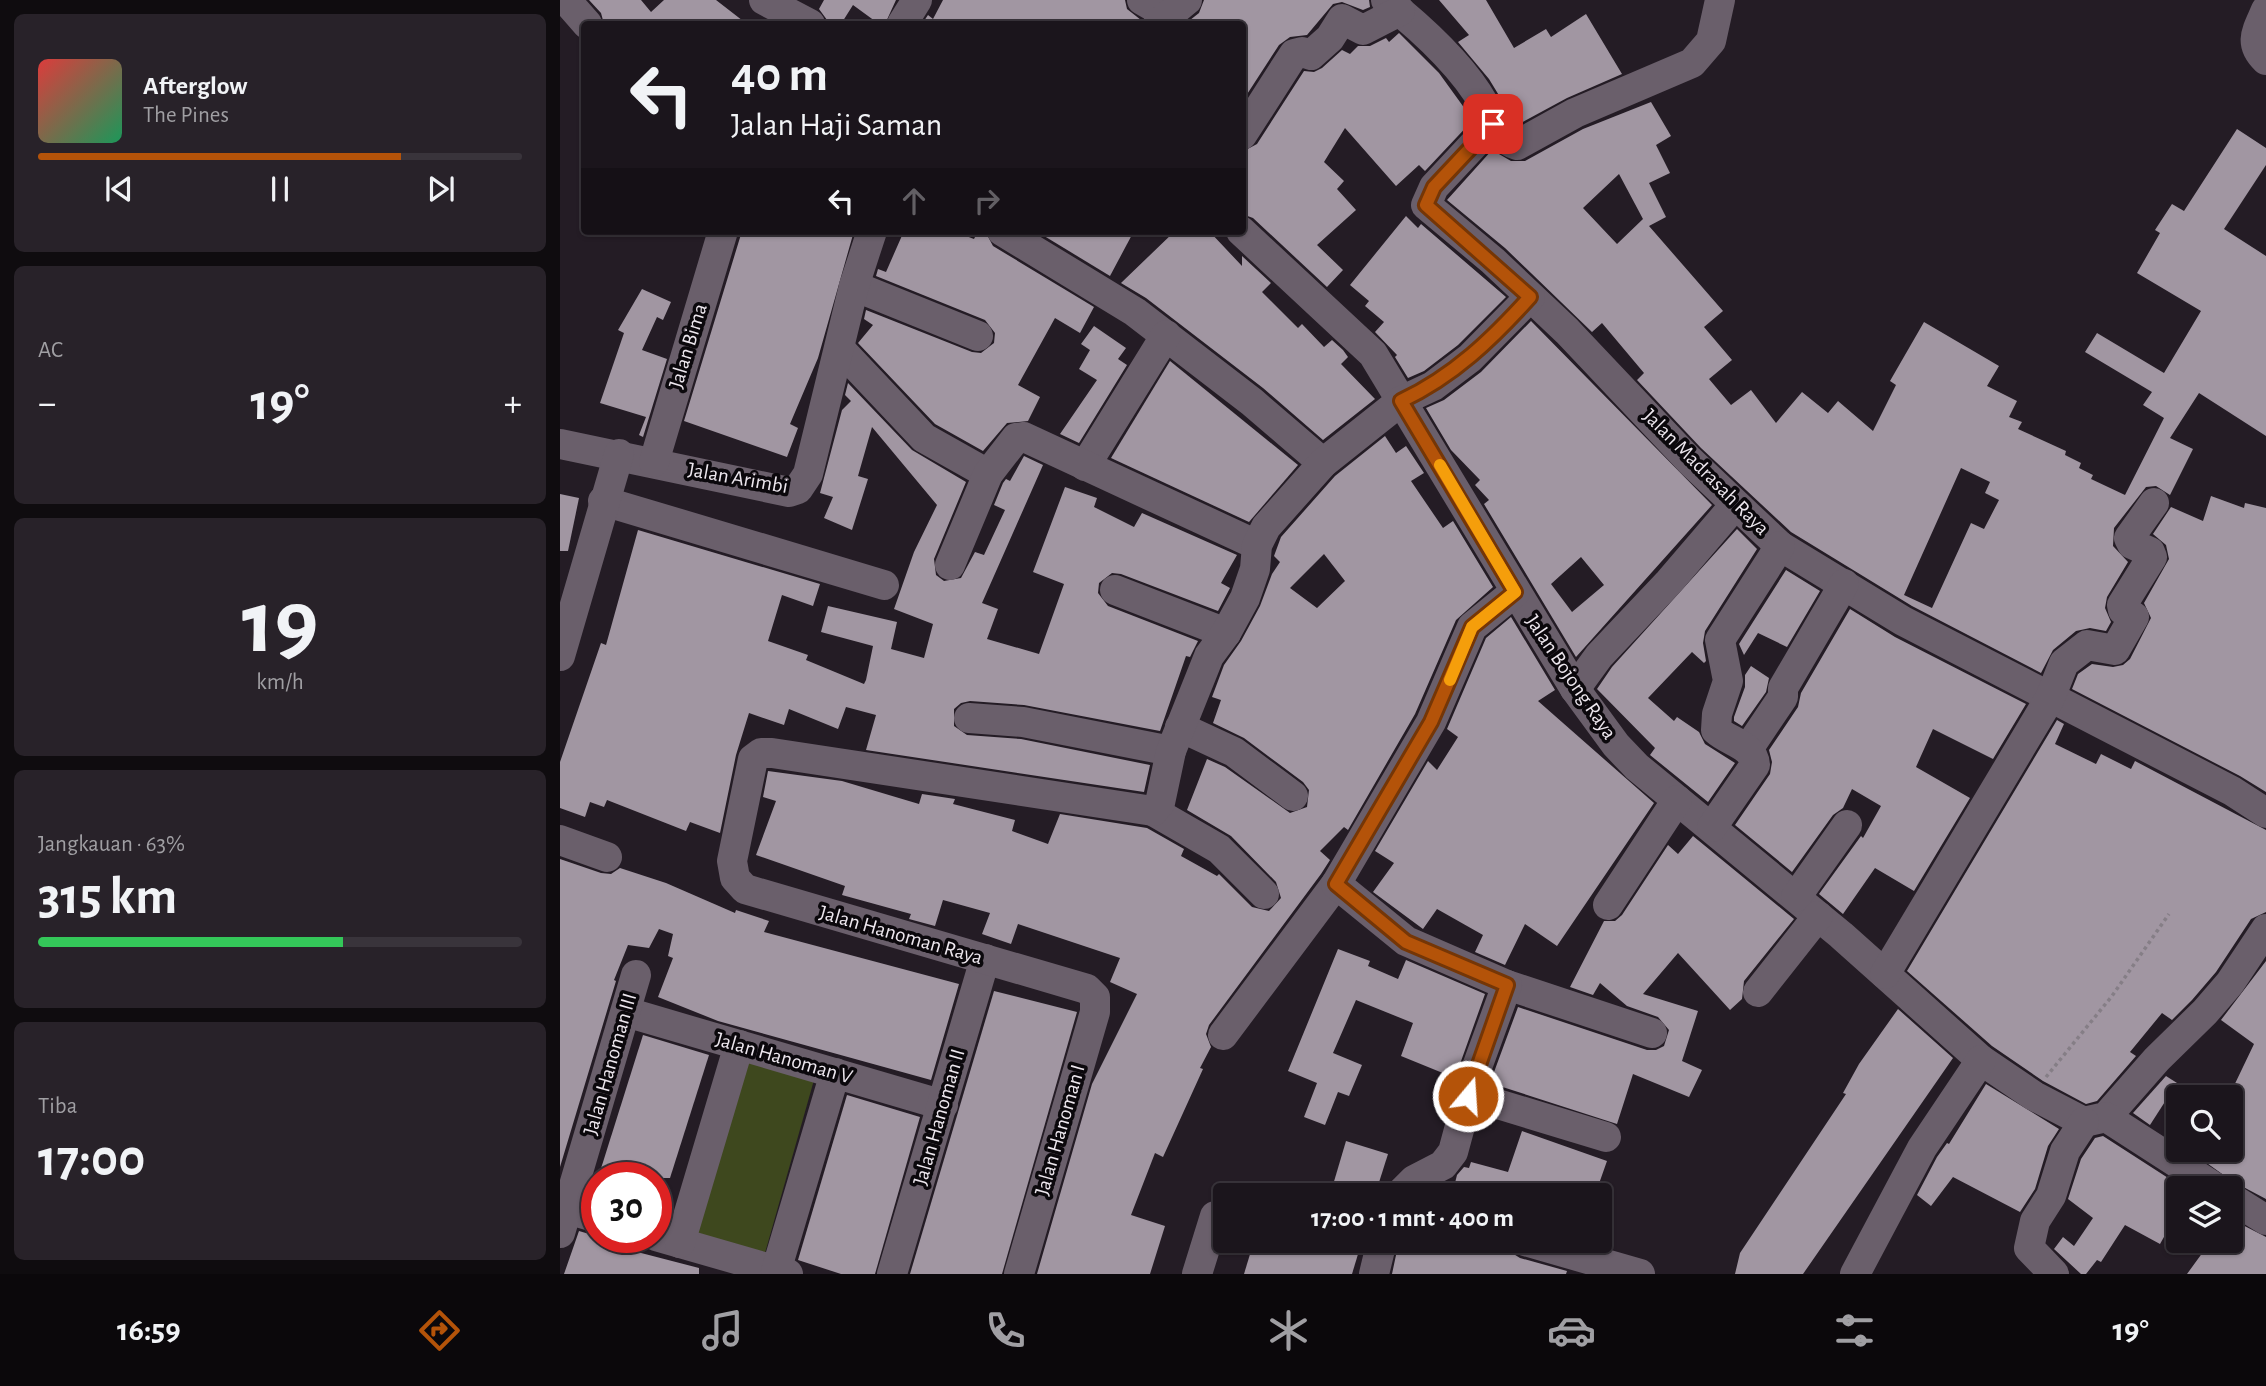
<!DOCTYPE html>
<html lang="id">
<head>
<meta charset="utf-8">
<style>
  :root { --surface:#1b151c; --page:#282229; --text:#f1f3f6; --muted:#a09fa3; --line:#39343b; --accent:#b45309 }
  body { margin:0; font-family:"Alegreya Sans",sans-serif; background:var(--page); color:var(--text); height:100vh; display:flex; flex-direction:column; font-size:26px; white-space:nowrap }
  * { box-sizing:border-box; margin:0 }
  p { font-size:23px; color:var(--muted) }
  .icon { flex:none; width:38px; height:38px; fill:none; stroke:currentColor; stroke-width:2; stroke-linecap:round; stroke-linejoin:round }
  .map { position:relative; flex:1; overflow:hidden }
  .drawer { display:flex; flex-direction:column; gap:14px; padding:14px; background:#0f0c0f; width:560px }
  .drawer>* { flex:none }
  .guide { position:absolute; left:21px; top:21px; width:665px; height:214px; border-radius:7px; box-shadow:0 2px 5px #0004,0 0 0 2px var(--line); background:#1b151c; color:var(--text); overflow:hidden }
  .tools { position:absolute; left:1606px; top:1085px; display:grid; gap:14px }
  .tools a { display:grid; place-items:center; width:77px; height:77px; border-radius:7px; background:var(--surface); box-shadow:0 2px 5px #0004,0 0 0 2px var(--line); font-size:35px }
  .speed { position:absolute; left:21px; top:1162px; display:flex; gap:14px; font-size:35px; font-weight:700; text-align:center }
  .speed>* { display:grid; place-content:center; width:91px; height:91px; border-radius:50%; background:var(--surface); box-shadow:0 2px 5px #0004,0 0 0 2px var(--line); line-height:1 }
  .speed .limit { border:10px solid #d22; background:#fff; color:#111 }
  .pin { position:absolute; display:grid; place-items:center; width:60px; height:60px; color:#fff; margin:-30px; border-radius:14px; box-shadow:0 4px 10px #0006 }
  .me { position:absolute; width:77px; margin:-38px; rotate:18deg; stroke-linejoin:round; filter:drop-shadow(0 0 5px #0008) }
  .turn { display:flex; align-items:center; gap:24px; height:147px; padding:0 35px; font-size:32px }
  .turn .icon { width:91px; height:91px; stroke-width:2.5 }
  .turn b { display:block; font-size:49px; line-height:60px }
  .lanes { display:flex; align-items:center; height:66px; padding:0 35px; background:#0003; justify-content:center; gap:35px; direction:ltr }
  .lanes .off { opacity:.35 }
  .big { font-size:52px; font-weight:700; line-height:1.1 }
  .drawer .tile { flex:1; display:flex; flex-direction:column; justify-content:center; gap:10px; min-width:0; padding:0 24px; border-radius:10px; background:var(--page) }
  .drawer .dial { align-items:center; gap:0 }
  .dial b { font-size:91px; line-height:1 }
  .song { display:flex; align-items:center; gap:21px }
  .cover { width:84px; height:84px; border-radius:10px; background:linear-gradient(135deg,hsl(0 70% 55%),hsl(150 70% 35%)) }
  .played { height:7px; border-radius:4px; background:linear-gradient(90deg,var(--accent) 75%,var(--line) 75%) }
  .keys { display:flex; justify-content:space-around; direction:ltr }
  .heat { display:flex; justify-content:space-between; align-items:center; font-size:38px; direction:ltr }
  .charge { height:10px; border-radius:5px; background:linear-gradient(90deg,#34c759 63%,var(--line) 0) }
  .trip { position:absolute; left:653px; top:1183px; width:399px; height:70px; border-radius:7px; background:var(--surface); box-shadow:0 2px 5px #0004,0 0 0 2px var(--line); font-weight:700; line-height:70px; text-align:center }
  .menu { display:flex; height:112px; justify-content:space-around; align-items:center; background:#0b080b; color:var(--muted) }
  .menu .icon { width:49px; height:49px }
  .menu .current { color:var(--accent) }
  .menu b { font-size:32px; color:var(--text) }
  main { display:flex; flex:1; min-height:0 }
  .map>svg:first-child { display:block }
</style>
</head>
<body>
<main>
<section class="drawer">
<div class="tile">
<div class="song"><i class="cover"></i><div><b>Afterglow</b><p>The Pines</p></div></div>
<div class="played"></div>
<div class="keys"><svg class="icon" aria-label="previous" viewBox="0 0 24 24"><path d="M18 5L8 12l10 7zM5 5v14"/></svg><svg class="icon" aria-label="pause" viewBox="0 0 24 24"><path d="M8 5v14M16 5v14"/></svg><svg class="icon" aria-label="next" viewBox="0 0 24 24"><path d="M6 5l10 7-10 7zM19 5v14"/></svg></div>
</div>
<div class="tile"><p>AC</p>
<div class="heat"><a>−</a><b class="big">19°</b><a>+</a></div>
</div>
<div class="tile dial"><b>19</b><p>km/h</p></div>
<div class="tile"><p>Jangkauan · 63%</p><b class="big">315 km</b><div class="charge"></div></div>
<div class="tile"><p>Tiba</p><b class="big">17:00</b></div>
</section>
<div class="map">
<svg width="1706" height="1274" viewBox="0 0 1706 1274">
  <rect width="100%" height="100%" fill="#241c25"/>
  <path fill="#3e481e" d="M163,1055L254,1080L203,1260L111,1234Z"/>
  <g fill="#a196a2" fill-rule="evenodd">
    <path d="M29,0H81L91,12L104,0H156L187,24H44L41,13Z"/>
    <path d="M264,0H336L325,24H319L293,5L281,24H270L259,9Z"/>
    <path d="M383,0H565L567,9L581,20V24H362L368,15L373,19Z"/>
    <path d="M644,0H809L810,7L803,10L782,2L773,4L747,35L730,37L719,45L682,102V24H625L639,13Z"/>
    <path d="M879,0H926L954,48L986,29L991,37L1026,14L1062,74L1007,98L957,125L929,79L898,42L909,35Z"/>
    <path d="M839,33L879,73L913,120L865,171L859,165L836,186L785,128L764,162L784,181L777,189L796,210L757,245L783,270L767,287L693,218L682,214V152L697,144L744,71L754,72L762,68L782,50L790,54L798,46H810L826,38L829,42Z"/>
    <path d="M1091,102L1111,136L1096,145L1110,173L1089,183L1106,217L1089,226L1163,311L1144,327L1172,360L1149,379L1171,405L1191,390L1216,423L1242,392L1268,413L1278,401L1313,431L1336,385L1330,381L1364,322L1439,366L1427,386L1457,401L1449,417L1462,422L1458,429L1506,451L1505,455L1521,463L1519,468L1533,475L1531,479L1565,495L1604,418L1583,405L1592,392L1525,352L1537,333L1604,373L1641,311L1577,273L1600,233L1595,230L1612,204L1624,211L1677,129L1706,148V165L1664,229L1706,256V436L1639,393L1610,438L1633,449L1610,495L1596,486L1586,487L1554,528L1553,546L1568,562L1547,597L1545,608L1551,622L1546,631L1530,628L1516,631L1493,650L1481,673L1352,606L1231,532L1141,448L1077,380L1084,373L1042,323L1032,332L945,248L887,200L932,150L951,161H965L1023,129ZM1059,174L1083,219L1057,244L1023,208ZM1401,468L1430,482L1425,493L1439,500L1424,529L1411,523L1372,608L1344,595Z"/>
    <path d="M846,216L858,228L861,224L946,297L898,345L864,371L848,378L835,357L837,355L815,332L824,322L805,306L809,301L790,285Z"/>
    <path d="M182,231H294L258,358L230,424L238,428L227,457L124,421Z"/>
    <path d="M344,231H393L414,239L418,231H425L433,246L534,307L520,333L495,318L458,385L480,397L468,421L447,423L423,451L375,424L298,343L313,325L304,319L306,310L412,352L421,353L434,343L435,333L425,320L316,276L318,269L326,272Z"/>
    <path d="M476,231H574L550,276Z"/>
    <path d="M615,231H649L682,266V256L711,283L702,292L738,328L742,324L764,347L772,340L783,350L788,357L781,364L815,399L763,440L703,388L586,298L561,283Z"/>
    <path d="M82,289L111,302L103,320L97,317L82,350L107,359L83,437L79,435L86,417L40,403L64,333L58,330Z"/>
    <path d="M971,321L1152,505L1016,657L924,504L929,500L915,485L920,480L891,450L866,408L884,400L921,372ZM1021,557L1044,585L1012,612L991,584Z"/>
    <path d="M534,326L566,348L558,359L567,365L519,443L500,434L537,380L519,369L530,350L521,344Z"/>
    <path d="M610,361L738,465L689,522L551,458Z"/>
    <path d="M288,383L352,450L406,482L374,559L376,575L384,581L401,578L415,552L424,555L445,510L434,505L443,483L446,479L450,481L464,456L483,465L422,603L438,609L427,639L479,654L504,584L473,572L505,487L537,498L534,507L574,527L582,513L677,555L661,583L670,588L658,611L561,574L552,573L539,583L538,593L548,606L638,641L630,657L626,656L600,731L464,705L410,701L401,703L394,709V726L407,735L461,739L590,765L584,792L306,750L316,715L286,707L278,729L229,709L224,725L189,713L176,755L160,833L130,822L126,831L47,800L44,807L30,802L25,817L0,808V762L41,643L46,645L78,530L260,584L253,606L222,595L208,641L248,655L246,660L304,684L306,680L313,646L261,632L268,606L337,622L331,649L364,658L373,624L334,609L354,552L377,505L312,427L298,476L308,479L292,530L264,518L273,497L260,493L282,410L291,401L285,395Z"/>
    <path d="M825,436L836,453L846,446L864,473L851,481L883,528L893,521L933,587L896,620L855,714L788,830L784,827L760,851L770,860L761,874L649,1025L646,1034L651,1047L640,1068L643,1069L603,1157L595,1153L571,1215L605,1226L590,1274H477L532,1084L577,994L550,982L560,958L458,924L451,944L422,934L430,913L383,900L375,926L349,919L351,914L282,895L285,886L196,855L216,801L203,797L208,771L282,781L359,804L362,794L395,799L393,804L455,820L452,831L488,844L500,814L587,828L624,849L621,856L657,876L659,874L692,907L709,911L721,898L716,882L671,836L627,810L647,759L665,767L730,813L747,807L749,790L743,782L684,738L653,723L661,700L652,697L664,665L681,641L700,606L712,574L720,562L714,556L721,537L775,476ZM764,554L785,581L757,608L730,588Z"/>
    <path d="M0,494L19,498L8,551H0Z"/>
    <path d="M1651,496L1684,508L1685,503L1706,508V792L1680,776L1512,689L1518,674L1532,664L1553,667L1563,665L1570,659L1591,618L1584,603L1609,559L1606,545L1593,534L1611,507L1643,521Z"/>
    <path d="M1177,529L1197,549L1145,631L1143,643L1146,661L1144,663L1132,652L1088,698L1114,721L1117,717L1139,732L1145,744L1175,763L1148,802L1090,755L1095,748L1037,689L1052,667Z"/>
    <path d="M1226,570L1260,591L1227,647L1198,633L1184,655L1179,644Z"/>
    <path d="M1290,609L1335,637L1466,704L1433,759L1373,729L1356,767L1410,798L1354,891L1315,868L1283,914L1259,894L1301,836L1303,838L1321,806L1292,789L1283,808L1273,815L1232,872L1175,825L1210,774L1212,762L1209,750L1238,707L1241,693Z"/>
    <path d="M951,617L995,690L978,701L1094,803L997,946L965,924L945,965L915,952L923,935L877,909L863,929L813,892L834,863L815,851L868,761L877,770L898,737L887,729L926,638Z"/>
    <path d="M1191,666L1209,678L1206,692L1182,726L1174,721V717L1185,687V675Z"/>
    <path d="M1497,720L1504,724L1495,744L1536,764L1541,754L1571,769L1575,761L1706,830V912L1691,919L1656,972L1632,1000L1612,1020L1602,1013L1570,1052L1576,1056L1537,1101L1526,1104L1483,1081L1432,1046L1347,971Z"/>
    <path d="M1133,836L1234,919L1184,981L1182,999L1170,1010L1118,953L1083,994L1138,1011L1122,1061L1142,1070L1129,1097L1073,1074L1057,1124L930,1083L958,1007L1087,1050H1096L1104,1046L1109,1030L1098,1017L1067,1006L1040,983L1033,995L1010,987L1044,921H1055L1062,915L1108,845L1118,854Z"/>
    <path d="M0,859L41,873L51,874L60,868L106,883L175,913L176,910L209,921L204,932L399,984L371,1080L158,1021L98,997L113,958L108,956L113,934L99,929L89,948L68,945L54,980L56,981L0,1167Z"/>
    <path d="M778,949L810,961L808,966L838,979L846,960L925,994L895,1078L841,1056L853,1023L796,1000L773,1053L802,1065L789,1096L778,1092L765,1125L744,1117L757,1083L728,1071Z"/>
    <path d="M1706,961V1199L1672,1181L1630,1151L1671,1150V1092L1694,1044L1661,1020Z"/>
    <path d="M434,991L517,1012L442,1274H350Z"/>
    <path d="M1338,1009L1393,1058L1243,1274H1175L1180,1253L1286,1094L1283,1093L1299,1064Z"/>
    <path d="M83,1035L149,1055L110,1178H38Z"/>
    <path d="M1606,1076L1617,1083L1590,1125L1573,1113Z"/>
    <path d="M1426,1084L1499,1129L1488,1146L1475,1189L1460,1212L1393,1177L1371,1206L1357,1195L1377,1157L1387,1143L1389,1144Z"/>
    <path d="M287,1095L360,1117L315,1274H281L238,1260Z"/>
    <path d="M962,1131L1047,1161L1035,1195H892L897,1175L904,1167L909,1168L911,1162L948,1172Z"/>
    <path d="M1543,1136L1619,1185V1234L1609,1228L1600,1244L1565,1225L1541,1262L1537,1260L1526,1274H1521L1494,1249L1503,1237L1514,1246L1533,1218L1508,1199L1521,1159L1535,1138Z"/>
    <path d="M786,1141L828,1154L815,1195H770Z"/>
    <path d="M1671,1219L1706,1237V1274H1627L1651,1241H1671Z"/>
    <path d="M19,1231L60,1243L58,1247L139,1268V1274H4Z"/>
    <path d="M694,1241H802L792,1274H684Z"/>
    <path d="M839,1241H948L952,1253L960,1258L1007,1271L1006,1274H832Z"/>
  </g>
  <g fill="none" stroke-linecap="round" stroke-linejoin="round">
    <path stroke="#857e86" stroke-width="3.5" stroke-dasharray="3.5 3.5" stroke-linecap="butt" d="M1486,1077L1552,996L1609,914"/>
    <g stroke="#6a5f6b" stroke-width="30">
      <path d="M6,0L27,24"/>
      <path d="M204,0L250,24"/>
      <path d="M582,0L608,15"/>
      <path d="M826,0C861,28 902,65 924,104C933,119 938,140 957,145L1015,113L1132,63L1151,41L1160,0"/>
      <path d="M1706,10C1697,31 1688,43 1706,60"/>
      <path d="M342,24L357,0"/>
      <path d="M598,24L627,0"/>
      <path d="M933,124L874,187L866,205L933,261L1007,331L1129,460L1220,546L1343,621L1672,791L1706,813"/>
      <path d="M682,135L734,54L742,52L751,55L770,38L782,19L803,30L840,11"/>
      <path d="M442,231L575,312L692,402L763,463"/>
      <path d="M681,231L813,354L1015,689L1056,745L1077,767L1281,935L1421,1060L1474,1096L1524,1122L1546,1117L1597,1059L1645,1012L1670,983L1706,929"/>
      <path d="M294,286L418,336"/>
      <path d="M280,349L364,438L428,474"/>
      <path d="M0,444L229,492L238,489L248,474L294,286L312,231"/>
      <path d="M94,462L163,231"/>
      <path d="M525,466L606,335"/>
      <path d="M43,501L324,585"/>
      <path d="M390,565L428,474L456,438L464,437L697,545"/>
      <path d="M555,590L666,633"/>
      <path d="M0,656L59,454"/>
      <path d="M1015,689L1039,656L1109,582L1175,505"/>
      <path d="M409,718L463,722L611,751"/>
      <path d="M620,727L674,752L733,796"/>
      <path d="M1188,749L1223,697V688L1284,584"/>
      <path d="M593,811L659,849L704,894"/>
      <path d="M1152,827L1195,765C1194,745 1169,742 1156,730L1157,714L1168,681L1160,640L1220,546"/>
      <path d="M0,840L47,857"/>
      <path d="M1236,897L1287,825"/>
      <path d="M1048,905L1117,800"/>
      <path d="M1325,974L1490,698L1504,663L1527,645L1555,650L1574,617L1563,610L1562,605L1592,557L1590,552L1572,544L1569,538L1594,503"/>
      <path d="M947,985L1092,1033"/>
      <path d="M1198,992L1258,916"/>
      <path d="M66,1012L383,1105"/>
      <path d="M663,1035L776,884"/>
      <path d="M908,1095L1046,1137"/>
      <path d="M1546,1117L1656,1188"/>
      <path d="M839,1195L854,1180L883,1165L893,1152L913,1078L947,985L846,941L776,884L871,722L912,627L955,592"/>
      <path d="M1671,1198L1706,1220"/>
      <path d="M7,1209L37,1218"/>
      <path d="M0,1233L76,975"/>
      <path d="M96,1236L228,1274"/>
      <path d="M965,1241L1080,1274"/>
      <path d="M120,1243L179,1045"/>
      <path d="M216,1271L275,1073"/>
      <path d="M332,1274L425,959"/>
      <path d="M459,1274L535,1012V997L527,989L185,889L175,878L172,861L193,759L201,753H212L593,811L600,803L611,751L649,656L666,633L685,598L695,569L697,545L706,527L763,463L841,401L873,386L910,358L970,297"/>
      <path d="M637,1274L655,1216"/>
      <path d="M814,1274L822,1241"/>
      <path d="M1295,1274L1362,1148L1421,1060"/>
      <path d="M1494,1274L1469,1248L1475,1221L1491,1196L1505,1151L1524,1122"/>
    </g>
  </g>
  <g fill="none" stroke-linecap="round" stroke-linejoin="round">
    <g stroke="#753606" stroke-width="18">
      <path id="route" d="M908,1096L947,985L846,942L776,884L871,722L912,627L955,592L841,401C894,376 932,339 970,297L866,205L874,187L933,124"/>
    </g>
    <use href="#route" stroke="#b45309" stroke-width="12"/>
    <path stroke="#f59e0b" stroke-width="12" d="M880,465L955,592L912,627L890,680"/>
  </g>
  <g text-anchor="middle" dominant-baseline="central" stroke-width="7" stroke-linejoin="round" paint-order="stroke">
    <g font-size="21" fill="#ede7ee" stroke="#0b080c">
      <text transform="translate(128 346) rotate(-73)">Jalan Bima</text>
      <text transform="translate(1146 472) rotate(45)">Jalan Madrasah Raya</text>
      <text transform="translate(178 478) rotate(10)">Jalan Arimbi</text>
      <text transform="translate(1011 677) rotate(56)">Jalan Bojong Raya</text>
      <text transform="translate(341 935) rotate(16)">Jalan Hanoman Raya</text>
      <text transform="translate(224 1058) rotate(16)">Jalan Hanoman V</text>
      <text transform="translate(50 1064) rotate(-74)">Jalan Hanoman III</text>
      <text transform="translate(379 1117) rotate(-74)">Jalan Hanoman II</text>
      <text transform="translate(500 1130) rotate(-74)">Jalan Hanoman I</text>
    </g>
  </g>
</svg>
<div class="tools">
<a><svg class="icon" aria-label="search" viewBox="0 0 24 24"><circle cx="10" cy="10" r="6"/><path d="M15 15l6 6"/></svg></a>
<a><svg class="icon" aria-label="layers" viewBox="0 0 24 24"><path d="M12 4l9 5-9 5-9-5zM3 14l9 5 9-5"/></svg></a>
</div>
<div class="speed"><div class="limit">30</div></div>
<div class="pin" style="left:933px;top:124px;background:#d93025"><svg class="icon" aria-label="arrive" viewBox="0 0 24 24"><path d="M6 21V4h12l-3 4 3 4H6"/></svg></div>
<svg class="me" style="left:908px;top:1096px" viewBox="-20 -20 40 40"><circle r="17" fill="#b45309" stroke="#fff" stroke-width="3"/><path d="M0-11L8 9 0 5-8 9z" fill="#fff"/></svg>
<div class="trip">17:00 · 1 mnt · 400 m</div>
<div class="guide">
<div class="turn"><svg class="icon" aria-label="left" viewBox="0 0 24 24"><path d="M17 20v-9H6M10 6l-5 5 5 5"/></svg><div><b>40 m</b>Jalan Haji Saman</div></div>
<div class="lanes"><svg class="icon" aria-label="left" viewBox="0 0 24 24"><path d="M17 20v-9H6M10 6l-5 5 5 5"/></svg><svg class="icon off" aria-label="ahead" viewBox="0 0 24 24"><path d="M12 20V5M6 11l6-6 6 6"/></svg><svg class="icon off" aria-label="right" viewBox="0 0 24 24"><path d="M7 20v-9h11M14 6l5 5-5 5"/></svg></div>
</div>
</div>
</main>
<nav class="menu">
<b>16:59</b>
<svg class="icon current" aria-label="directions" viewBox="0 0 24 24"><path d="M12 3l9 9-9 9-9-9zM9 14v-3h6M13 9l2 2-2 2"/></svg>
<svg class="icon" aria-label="music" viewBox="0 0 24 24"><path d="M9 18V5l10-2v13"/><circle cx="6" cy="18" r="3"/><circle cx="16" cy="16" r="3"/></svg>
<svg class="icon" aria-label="phone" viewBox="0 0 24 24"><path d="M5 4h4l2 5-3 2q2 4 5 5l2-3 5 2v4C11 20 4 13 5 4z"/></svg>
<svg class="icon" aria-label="climate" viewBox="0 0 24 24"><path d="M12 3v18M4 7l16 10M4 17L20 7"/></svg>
<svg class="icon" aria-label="car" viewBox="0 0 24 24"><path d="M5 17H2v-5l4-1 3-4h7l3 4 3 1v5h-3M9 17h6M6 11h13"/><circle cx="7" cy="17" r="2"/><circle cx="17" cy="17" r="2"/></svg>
<svg class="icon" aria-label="filters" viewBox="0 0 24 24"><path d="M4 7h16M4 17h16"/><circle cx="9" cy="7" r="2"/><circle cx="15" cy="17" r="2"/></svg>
<b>19°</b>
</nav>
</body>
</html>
